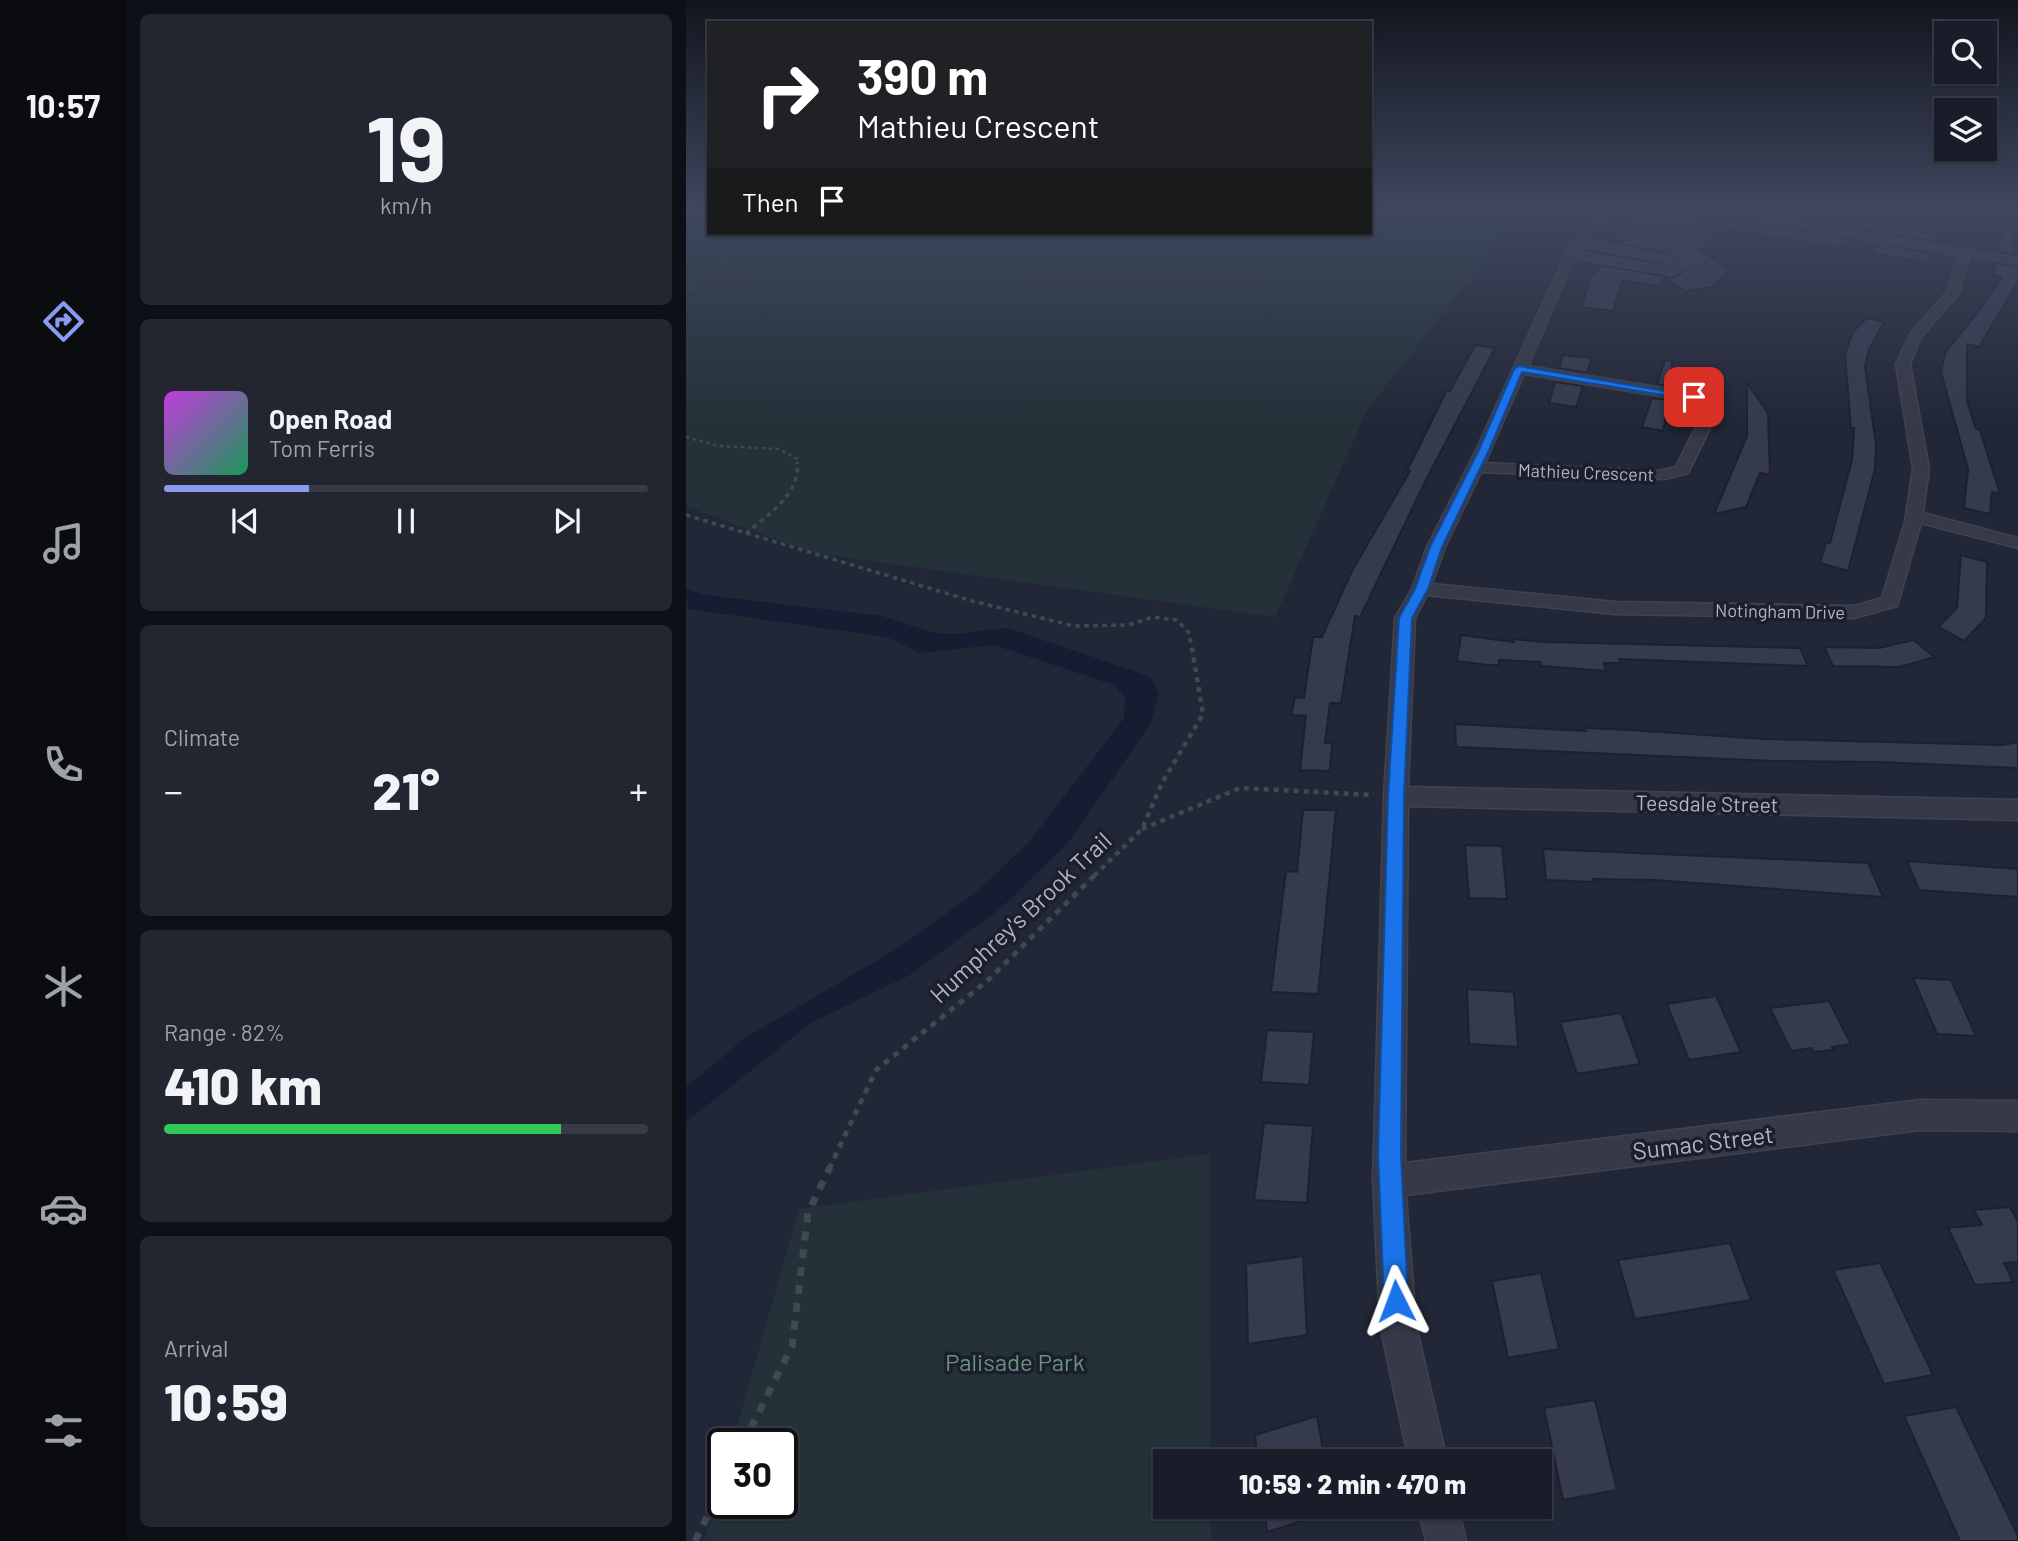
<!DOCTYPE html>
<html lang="en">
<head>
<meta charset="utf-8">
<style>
  :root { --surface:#1a1d29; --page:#232631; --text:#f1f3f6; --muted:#9fa2a8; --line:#383b46; --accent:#899af0 }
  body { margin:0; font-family:Barlow,sans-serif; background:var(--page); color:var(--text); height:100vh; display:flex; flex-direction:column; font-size:26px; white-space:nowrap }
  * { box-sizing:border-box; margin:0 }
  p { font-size:23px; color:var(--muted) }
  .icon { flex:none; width:38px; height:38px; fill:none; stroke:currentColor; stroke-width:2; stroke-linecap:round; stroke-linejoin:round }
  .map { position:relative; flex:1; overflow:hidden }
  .side { display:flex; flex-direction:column; gap:14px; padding:14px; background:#0e1017; width:560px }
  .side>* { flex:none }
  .hud { position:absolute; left:21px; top:21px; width:665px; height:214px; border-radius:0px; box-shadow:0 2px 5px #0004,0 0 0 2px var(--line); background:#202124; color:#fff; overflow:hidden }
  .buttons { position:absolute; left:1248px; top:21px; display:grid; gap:14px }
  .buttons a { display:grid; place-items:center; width:63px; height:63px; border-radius:0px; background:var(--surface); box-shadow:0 2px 5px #0004,0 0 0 2px var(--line); font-size:35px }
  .speed { position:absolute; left:21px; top:1428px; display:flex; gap:14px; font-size:35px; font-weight:700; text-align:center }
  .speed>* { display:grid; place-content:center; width:91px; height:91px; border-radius:50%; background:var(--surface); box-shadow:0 2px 5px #0004,0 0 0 2px var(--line); line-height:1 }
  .speed .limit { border:4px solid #111; border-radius:10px; background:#fff; color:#111 }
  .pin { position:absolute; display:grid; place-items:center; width:60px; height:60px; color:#fff; margin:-30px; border-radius:14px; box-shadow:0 4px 10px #0006 }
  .me { position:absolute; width:77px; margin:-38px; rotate:357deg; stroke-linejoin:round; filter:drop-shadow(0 0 5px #0008) }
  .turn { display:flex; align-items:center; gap:24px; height:147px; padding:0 35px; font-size:32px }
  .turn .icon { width:91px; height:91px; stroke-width:2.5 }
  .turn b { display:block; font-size:49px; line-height:60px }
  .then { display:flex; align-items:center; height:66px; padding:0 35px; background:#0003; gap:14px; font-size:26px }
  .big { font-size:52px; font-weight:800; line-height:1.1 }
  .side .widget { flex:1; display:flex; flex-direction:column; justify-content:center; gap:10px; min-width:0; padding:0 24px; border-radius:10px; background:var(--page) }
  .side .dial { align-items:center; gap:0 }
  .dial b { font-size:91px; line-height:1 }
  .song { display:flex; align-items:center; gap:21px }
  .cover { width:84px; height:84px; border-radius:10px; background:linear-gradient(135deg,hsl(290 70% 55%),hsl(150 70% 35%)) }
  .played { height:7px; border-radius:4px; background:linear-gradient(90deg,var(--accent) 30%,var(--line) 30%) }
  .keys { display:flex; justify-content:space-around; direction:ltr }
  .heat { display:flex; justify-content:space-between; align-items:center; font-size:38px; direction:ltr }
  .charge { height:10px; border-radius:5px; background:linear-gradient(90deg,#34c759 82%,var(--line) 0) }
  .trip { position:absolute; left:467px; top:1449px; width:399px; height:70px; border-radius:0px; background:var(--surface); box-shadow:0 2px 5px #0004,0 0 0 2px var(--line); font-weight:800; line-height:70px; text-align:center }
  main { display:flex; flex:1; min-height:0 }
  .tab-bar { display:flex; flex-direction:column; width:126px; justify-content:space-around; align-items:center; background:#0a0c10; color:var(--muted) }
  .tab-bar .icon { width:49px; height:49px }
  .tab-bar .on { color:var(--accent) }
  .tab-bar b { font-size:32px; color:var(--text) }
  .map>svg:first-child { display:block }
</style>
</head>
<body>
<main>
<nav class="tab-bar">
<b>10:57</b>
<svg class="icon on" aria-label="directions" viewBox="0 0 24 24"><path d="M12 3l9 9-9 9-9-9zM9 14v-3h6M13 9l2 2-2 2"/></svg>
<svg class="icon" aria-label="music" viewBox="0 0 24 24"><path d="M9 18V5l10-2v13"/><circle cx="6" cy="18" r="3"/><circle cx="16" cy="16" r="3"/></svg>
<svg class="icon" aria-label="phone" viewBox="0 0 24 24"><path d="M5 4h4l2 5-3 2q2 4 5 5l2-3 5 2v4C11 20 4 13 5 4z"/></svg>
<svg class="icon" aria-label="climate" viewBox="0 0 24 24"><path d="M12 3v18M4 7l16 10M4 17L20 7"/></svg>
<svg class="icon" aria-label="car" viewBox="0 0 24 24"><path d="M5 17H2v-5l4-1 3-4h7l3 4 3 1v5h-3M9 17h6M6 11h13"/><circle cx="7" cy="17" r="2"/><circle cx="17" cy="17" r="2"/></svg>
<svg class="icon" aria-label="filters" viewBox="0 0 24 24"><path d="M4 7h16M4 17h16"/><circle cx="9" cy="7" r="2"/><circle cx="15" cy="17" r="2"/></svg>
</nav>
<section class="side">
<div class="widget dial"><b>19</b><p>km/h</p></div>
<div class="widget">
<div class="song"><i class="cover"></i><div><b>Open Road</b><p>Tom Ferris</p></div></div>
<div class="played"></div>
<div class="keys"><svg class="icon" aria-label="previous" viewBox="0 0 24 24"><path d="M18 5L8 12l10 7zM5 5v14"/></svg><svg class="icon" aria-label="pause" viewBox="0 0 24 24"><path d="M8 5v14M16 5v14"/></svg><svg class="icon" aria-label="next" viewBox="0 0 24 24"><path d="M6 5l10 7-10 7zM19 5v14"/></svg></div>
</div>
<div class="widget"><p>Climate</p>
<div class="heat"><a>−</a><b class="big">21°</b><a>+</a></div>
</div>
<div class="widget"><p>Range · 82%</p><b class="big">410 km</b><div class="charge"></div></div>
<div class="widget"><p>Arrival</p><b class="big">10:59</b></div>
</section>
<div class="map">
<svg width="1332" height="1541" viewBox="0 0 1332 1541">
  <rect width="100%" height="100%" fill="#222737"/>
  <g fill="#243138">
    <path d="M0,208H23V233H684V208H824L803,256L681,410L589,617L126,553L0,506Z"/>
    <path d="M1145,208H1332V238Z"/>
    <path d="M523,1154L525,1461H480V1507H525V1541H18L37,1476V1503H96V1444H46L113,1209Z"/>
  </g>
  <path fill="#171c33" d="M0,589L19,595L196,616L248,633L268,634L321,628L463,676L473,693L464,725L382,843L314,909L224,975L125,1023L0,1122V1087L59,1038L207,951L293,890L343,842L438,718L439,698L428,685L308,645L234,653L200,637L2,609Z"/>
  <g fill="#353a4d" stroke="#1d202e" stroke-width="2">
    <path d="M1055,208H1081L1190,224L1179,231L1053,210Z"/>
    <path d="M956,209L1042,223L1013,250L1044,269L1026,287L999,291L979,277L972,286L937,280L927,311L895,307L905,277L916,265L987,278L1005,267L984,254L935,244L937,242L923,239Z"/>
    <path d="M1321,217L1328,218V255L1312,252Z"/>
    <path d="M1046,219L1166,239L1152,248L1038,229Z"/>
    <path d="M1200,225L1237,232L1252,235L1249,242L1196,233Z"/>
    <path d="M1190,243L1246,253L1243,263L1188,254Z"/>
    <path d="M1309,263L1332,266V282L1293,347L1281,344V401L1290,429L1294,430L1314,494L1306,492L1304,514L1278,508L1282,469L1255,372L1259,353L1295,308L1316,277L1307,275Z"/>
    <path d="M1181,318L1198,322L1183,349L1179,366L1190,445L1189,469L1162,571L1134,563L1140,543H1144L1166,460L1168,428H1165L1159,354L1167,332Z"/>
    <path d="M789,345L809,348L739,482L674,617L669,616L655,703H644L639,743H646L644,771L614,770L620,716L605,715L609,697L618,698L627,637H636L666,571L724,471H721L761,390L764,391Z"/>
    <path d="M877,355L906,358L901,373L873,368Z"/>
    <path d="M979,360L986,361L984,386L971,384Z"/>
    <path d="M869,382L897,386L890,407L863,403Z"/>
    <path d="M1061,383L1082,413L1084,475L1074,473L1060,507L1028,514L1061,436Z"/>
    <path d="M966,398L983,400L977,431L956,427Z"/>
    <path d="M1275,555L1301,562L1300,618L1278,641L1252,627L1271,608Z"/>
    <path d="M775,635L828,642V639L859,642L1114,648L1122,666L933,659L934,663H918L920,671L855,666L854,662L813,660V665H802L771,661Z"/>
    <path d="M1228,640L1248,657L1214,667L1147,666L1138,647L1193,648Z"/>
    <path d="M769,724L900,731L899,728L944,730L1079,739L1316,745L1332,742V768L1193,762L1087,761L770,747Z"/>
    <path d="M617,810H650L632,994L585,992L600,871L611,872Z"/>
    <path d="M779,845L816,846L821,899L783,898Z"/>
    <path d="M857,849L1182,863L1197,897L969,880L907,879L908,882L860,880Z"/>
    <path d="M1221,861L1332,869V897L1233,890Z"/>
    <path d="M1227,978L1265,980L1290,1036L1251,1034Z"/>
    <path d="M781,989L828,992L832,1047L783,1044Z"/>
    <path d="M1030,996L1055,1052L1003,1060L981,1004Z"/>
    <path d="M1143,1001L1165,1044L1146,1047L1148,1050L1128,1052L1126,1048L1105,1051L1084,1008Z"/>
    <path d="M935,1013L954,1064L891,1074L874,1022Z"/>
    <path d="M581,1030L628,1032L623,1085L575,1082Z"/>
    <path d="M578,1123L627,1126L621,1203L568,1200Z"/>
    <path d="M1324,1207L1332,1222V1262L1318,1263L1327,1282L1289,1285L1262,1228L1296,1225L1288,1210Z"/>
    <path d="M1044,1243L1065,1300L949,1319L932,1260Z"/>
    <path d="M617,1256L621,1335L562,1344L560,1264Z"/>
    <path d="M1194,1263L1247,1375L1198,1384L1147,1270Z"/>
    <path d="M855,1273L873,1349L822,1358L806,1281Z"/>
    <path d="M909,1400L931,1490L877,1500L858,1408Z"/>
    <path d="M1270,1407L1332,1536V1541H1274L1218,1416Z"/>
    <path d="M631,1416L639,1461H572L569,1435Z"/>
    <path d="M578,1507H646L647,1511L581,1532Z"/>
  </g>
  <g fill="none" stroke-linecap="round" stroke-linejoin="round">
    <g stroke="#3f4251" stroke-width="3">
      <g id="minor">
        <path d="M919,208H930L898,240L983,256L1003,266L987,275L888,258L842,366L1008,393L1033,410L1002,473L979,479L795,472L759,547L746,584L929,602L1168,606L1196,598L1219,522L1227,469L1210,364L1225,333L1261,292L1273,255L1000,208H1023L1332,258V264L1283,256L1273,293L1235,337L1224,364L1243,469L1237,513L1332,538V548L1235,523L1211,606L1168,618L929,614L741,595L729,618L722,787L1332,800V820L722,806L719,1163L1234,1100L1332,1101V1131L1234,1130L720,1195L730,1325L761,1461H723L694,1325L687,1181L698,796L709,618L726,589L741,547L790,450L885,242ZM894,246L980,262L990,266L985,268L891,252ZM838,374L1004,401L1018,411L990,467L973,471L799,463Z"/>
        <path d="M732,1507H772L780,1541H740Z"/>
      </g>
    </g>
    <g stroke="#3d4a50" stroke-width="2" stroke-dasharray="2.5 2.5" stroke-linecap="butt">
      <path d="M853,208L895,216"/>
      <path d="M0,244L29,233"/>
      <path d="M0,294C25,265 52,245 88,233"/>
    </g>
    <path stroke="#3d4a50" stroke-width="2.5" stroke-dasharray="3.5 3.5" stroke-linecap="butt" d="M0,437L32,446L93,449L111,459L112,464"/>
    <g stroke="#3d4a50" stroke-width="3.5" stroke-dasharray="4.5 4.5" stroke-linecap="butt">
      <path d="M0,515L286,601L388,626L443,625L467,617L491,620L503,633L505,645"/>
      <path d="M60,533C82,515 115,494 111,462"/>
    </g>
    <g stroke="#3d4a50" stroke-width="4.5" stroke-dasharray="5 5" stroke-linecap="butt">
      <path d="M456,829L554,788L688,795"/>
      <path d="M408,876L456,829L476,783L517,714L505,643"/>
    </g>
    <path stroke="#3d4a50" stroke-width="5" stroke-dasharray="6 6" stroke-linecap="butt" d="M143,1169L190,1070L301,981L410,874"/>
    <g stroke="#3d4a50" stroke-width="7" stroke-dasharray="9 9" stroke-linecap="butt">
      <path d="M57,1444L106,1346L122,1213L144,1167"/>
      <path d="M9,1541L37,1485"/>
    </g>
    <use href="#minor" fill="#363947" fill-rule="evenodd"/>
  </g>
  <linearGradient id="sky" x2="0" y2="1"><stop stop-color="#13151e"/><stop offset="0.49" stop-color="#3e475e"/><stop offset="1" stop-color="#3e475e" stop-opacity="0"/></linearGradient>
  <rect width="1332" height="424" fill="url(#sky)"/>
  <path fill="#1a73e8" stroke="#114b97" stroke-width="2" d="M833,366L1013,397L1008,400L836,372L803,450L756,547L742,589L726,618L718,796L715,1154L722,1301L719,1310L710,1313L701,1310L698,1301L692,1154L702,796L713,618L729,589L744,547L793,450L828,369Z"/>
  <g text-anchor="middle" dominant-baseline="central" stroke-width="7" stroke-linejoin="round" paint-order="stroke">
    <g font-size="18" fill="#b0b4c4" stroke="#1b1e2c">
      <text transform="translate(900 472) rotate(2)">Mathieu Crescent</text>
      <text transform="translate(1094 611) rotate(1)">Notingham Drive</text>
    </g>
    <g font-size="21" fill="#b0b4c4" stroke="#1b1e2c">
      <text transform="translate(1021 803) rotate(1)">Teesdale Street</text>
    </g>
    <g font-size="24" fill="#b0b4c4" stroke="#1b1e2c">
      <text transform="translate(334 917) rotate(-43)">Humphrey's Brook Trail</text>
      <text transform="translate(1017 1142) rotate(-7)">Sumac Street</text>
    </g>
    <g font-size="24" fill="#69937c" stroke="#1b1e2c">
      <text x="329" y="1361">Palisade Park</text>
    </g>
  </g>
</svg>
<div class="buttons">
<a><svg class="icon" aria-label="search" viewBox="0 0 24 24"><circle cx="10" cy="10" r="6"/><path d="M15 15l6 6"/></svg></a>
<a><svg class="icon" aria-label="layers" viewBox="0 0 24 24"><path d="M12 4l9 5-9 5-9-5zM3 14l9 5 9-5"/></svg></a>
</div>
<div class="speed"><div class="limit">30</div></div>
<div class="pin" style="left:1008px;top:397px;background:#d93025"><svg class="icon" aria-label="arrive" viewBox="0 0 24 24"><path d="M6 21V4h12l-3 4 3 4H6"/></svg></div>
<svg class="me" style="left:710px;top:1301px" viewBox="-20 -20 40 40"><path d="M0-17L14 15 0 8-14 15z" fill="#1a73e8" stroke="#fff" stroke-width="4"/></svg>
<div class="trip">10:59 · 2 min · 470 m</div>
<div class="hud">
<div class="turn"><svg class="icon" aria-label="right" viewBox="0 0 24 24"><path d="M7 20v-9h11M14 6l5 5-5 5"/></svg><div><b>390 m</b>Mathieu Crescent</div></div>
<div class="then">Then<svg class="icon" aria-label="arrive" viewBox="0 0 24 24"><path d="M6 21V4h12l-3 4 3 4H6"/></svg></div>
</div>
</div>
</main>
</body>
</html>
